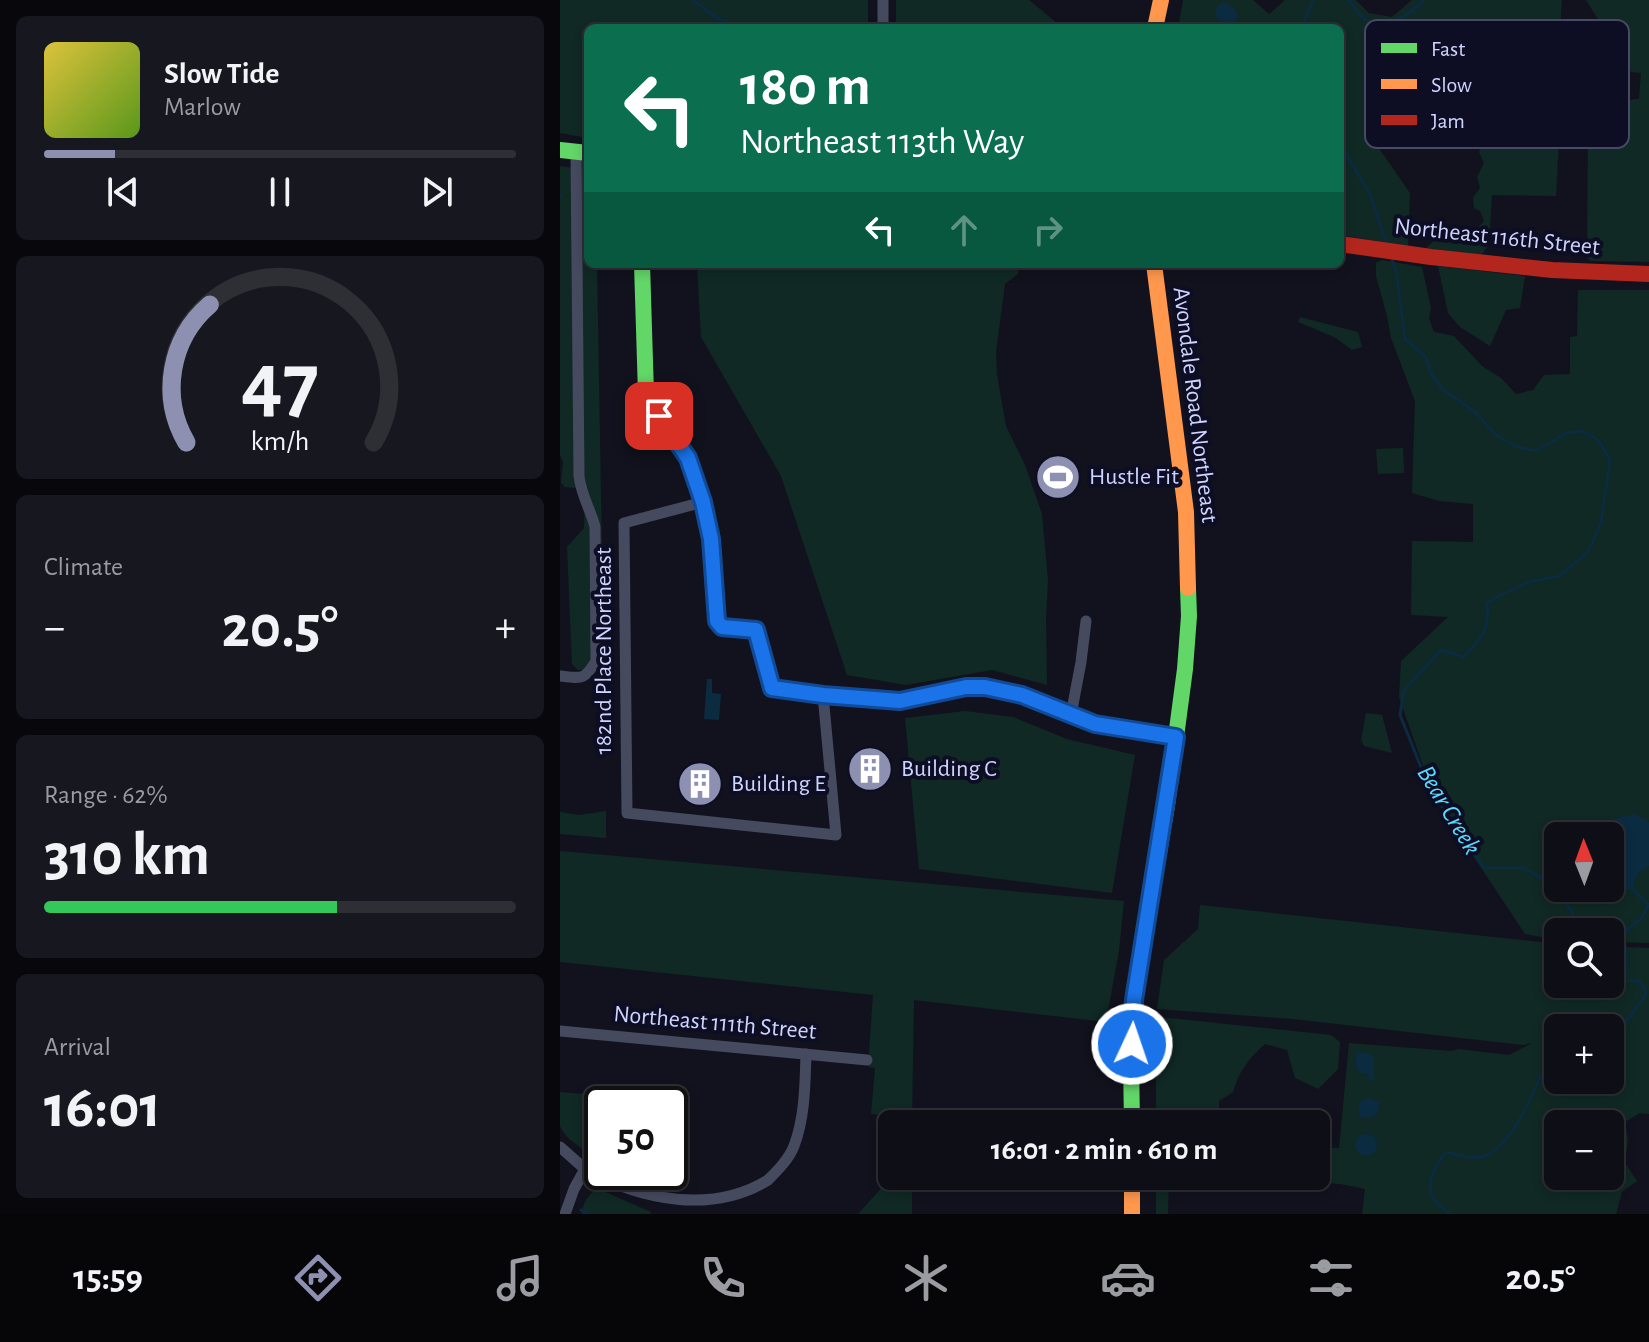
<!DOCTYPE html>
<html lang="en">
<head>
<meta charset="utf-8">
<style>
  :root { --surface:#0e0e16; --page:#17171f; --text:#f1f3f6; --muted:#9b9ca1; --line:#2e2e35; --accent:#8d90b0 }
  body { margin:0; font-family:"Alegreya Sans",sans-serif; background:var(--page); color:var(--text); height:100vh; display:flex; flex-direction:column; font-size:30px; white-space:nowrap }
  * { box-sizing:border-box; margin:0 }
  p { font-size:26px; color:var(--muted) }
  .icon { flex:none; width:44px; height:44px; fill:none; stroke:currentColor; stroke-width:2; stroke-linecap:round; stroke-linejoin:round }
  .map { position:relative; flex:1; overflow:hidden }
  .panel { display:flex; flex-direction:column; gap:16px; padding:16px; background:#08080c; width:560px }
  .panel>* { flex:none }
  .top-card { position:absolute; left:24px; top:24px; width:760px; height:244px; border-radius:12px; box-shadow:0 4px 12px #0003,0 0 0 2px var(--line); background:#0b6e4f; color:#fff; overflow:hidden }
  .needle { width:52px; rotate:359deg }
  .buttons { position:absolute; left:984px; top:822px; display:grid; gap:16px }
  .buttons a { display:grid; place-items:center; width:80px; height:80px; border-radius:12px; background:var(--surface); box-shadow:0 4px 12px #0003,0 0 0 2px var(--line); font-size:40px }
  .speed { position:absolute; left:24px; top:1086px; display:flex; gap:16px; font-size:40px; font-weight:700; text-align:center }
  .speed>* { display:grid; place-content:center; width:104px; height:104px; border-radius:50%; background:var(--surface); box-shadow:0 4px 12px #0003,0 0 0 2px var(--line); line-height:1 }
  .speed .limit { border:4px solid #111; border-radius:12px; background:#fff; color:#111 }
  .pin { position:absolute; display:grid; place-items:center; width:68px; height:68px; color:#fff; margin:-34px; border-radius:16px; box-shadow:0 4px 12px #0006 }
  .me { position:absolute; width:88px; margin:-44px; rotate:3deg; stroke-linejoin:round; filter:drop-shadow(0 0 6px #0008) }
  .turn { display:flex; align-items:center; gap:28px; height:168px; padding:0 24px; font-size:36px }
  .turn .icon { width:104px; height:104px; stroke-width:2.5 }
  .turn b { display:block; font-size:56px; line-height:68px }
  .lanes { display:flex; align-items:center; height:76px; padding:0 24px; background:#0003; justify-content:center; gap:40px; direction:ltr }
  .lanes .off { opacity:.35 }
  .big { font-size:60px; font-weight:700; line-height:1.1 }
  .panel .tile { flex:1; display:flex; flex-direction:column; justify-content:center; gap:12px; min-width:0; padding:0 28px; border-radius:12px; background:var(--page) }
  .panel .dial { align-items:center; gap:0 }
  .dial svg { height:208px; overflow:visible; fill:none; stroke:var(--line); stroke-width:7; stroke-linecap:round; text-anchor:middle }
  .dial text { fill:var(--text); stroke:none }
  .song { display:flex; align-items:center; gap:24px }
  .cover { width:96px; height:96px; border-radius:12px; background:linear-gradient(135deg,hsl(50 70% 55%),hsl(90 70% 35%)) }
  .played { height:8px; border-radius:4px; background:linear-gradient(90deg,var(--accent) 15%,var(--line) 15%) }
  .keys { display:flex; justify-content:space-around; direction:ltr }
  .heat { display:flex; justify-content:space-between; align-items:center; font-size:44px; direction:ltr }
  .charge { height:12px; border-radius:6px; background:linear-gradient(90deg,#34c759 62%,var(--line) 0) }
  .trip { position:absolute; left:318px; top:1110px; width:452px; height:80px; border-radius:12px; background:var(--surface); box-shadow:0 4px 12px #0003,0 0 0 2px var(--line); font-weight:700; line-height:80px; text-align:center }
  .tabs { display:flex; height:128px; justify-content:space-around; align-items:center; background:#060609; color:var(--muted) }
  .tabs .icon { width:56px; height:56px }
  .tabs .on { color:var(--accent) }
  .tabs b { font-size:36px; color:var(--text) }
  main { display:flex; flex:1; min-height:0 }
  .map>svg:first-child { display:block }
</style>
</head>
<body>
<main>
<section class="panel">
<div class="tile">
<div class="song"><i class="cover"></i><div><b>Slow Tide</b><p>Marlow</p></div></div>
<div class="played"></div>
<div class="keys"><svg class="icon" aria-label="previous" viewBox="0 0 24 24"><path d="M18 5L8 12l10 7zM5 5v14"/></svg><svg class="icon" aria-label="pause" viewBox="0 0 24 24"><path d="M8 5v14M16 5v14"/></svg><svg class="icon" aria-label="next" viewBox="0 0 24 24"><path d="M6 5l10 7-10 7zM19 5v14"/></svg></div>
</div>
<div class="tile dial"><svg viewBox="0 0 100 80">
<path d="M14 69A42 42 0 1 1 86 69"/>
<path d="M14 69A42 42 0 0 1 23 16" stroke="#8d90b0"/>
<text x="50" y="56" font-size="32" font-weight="700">47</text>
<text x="50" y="72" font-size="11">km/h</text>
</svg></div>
<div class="tile"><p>Climate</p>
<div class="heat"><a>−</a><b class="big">20.5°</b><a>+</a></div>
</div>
<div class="tile"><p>Range · 62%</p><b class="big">310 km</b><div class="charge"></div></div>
<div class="tile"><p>Arrival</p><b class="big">16:01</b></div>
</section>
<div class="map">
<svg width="1089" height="1214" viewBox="0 0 1089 1214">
  <rect width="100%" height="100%" fill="#12121e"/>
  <g fill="#102924" fill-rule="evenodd">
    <path d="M0,0H308V28H28V138L0,133Z"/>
    <path d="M336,0H469L498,24L508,28H336Z"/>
    <path d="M623,0H693L709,14L725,0H796L809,13L832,17L852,0H1002L994,120L1016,121L1020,128V144L999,143L996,196L932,195L929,245L921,255L866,248L875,240C891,240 899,233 914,232L924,221L920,211L914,208L913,197L920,188L917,177L924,163L919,152L922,140H929L932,54L880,47L883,55L850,62L835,80L815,85L805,100L812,123L809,134L850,193L848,246L780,235V28H618Z"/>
    <path d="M1026,0H1089V262L1030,261L1027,257L1028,128C1039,114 1062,98 1079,99L1081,73L1071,72Z"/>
    <path d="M0,166L28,170V264H37L44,669L18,670L12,664L7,547L24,528L25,489L5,487L1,483L3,462L0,455Z"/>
    <path d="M822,260L862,267L871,308L869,318L874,332L894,336L922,366L941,378L956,394L973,390L984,375L1010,374V337L1017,336L1018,290H1089V943L1050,942V932H998V940L965,934L874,797L839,697L841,661L888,617L851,615L852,541L913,542V504L879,501L852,493L855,401L831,338L827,316L816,276V263ZM998,836H1050V888H998Z"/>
    <path d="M137,264H459L458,274L445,284L436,352L437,375L446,426L465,465L482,514L488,580L486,618L487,685L432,670L346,685L287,675L221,476L141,337Z"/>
    <path d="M878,266L965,276L960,308L946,310L930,346L900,327L888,313Z"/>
    <path d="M740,317L798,332L802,347L792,350L776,338L738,322Z"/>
    <path d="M843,448L844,473L818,474L816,449Z"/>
    <path d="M405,711L453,717L507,739L575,755L552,893L359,869L345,718Z"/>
    <path d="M806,713L822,715L832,753L804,746L801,740Z"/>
    <path d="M46,811V838L0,834V812L19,815Z"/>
    <path d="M0,851L564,901L559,951L546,1022L354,1000L352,1124H332V1176H352V1214H298L324,1185L329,1116L311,1114L315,1068L308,1067L313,995L0,962Z"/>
    <path d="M640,905L998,944V984H1050V946L1089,948V1114L1080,1113L1065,1122L1068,1140L1065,1163L1077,1181L1062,1192L1056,1214H802L805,1189C796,1187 788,1185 779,1184C761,1182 751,1187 735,1176H756V1147L779,1148L789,1043L891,1051L898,1049L949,1055L972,1043L963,1045L733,1019L597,1009L604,960L638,929ZM998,1028H1050V1080H998ZM998,1124H1050V1176H998Z"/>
    <path d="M599,1017L771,1035L780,1042L778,1069L758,1089L735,1078L727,1050L705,1044C689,1058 679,1071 673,1092L659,1101V1120L662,1124H596V1075Z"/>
    <path d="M0,1092L70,1098V1104H42V1160C30,1154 5,1140 0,1126C0,1117 0,1102 0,1092Z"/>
    <path d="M596,1176H609L608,1214H596Z"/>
    <path d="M38,1189L43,1191L91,1212L90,1214H21C24,1203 27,1194 38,1189Z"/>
  </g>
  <g fill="#0b2b41">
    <path d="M664,2L675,9L678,17C673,24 669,25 661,23C654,15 653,7 664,2Z"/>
    <path d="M147,679H152V693L161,694L159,720L144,719Z"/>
    <path d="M1074,814L1086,819L1089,823V866C1077,871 1074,878 1073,890L1065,889C1052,870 1047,842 1050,820Z"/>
    <path d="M799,1052L808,1053L814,1057C815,1065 812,1072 815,1080L810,1081L808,1074L801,1073L796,1066V1054Z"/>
    <path d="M809,1098L819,1102C820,1114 812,1121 800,1117L798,1109L801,1101Z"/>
    <circle cx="806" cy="1145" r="11"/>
  </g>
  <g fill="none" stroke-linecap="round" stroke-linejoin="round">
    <g stroke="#0b2b41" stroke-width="3">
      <path d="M133,0L157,18L184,28"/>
      <path d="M789,0C793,5 797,12 801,16C824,38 847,15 864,0"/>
      <path d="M742,28L753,0"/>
      <path d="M780,103L784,111L780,124"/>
      <path d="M780,144L810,194L827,245"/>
      <path d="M0,196L1,195"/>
      <path d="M831,256L836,271L845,339L866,357L870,371L882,389L915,412L937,436L958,447L975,451L1007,433L1023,431L1039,441L1050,460L1041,523L1028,552L999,576L969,582L942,594L927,603C930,630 921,638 904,657L881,650L844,690L840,715L869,787L924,868H964L986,881L1003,898L1016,919L1015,932"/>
      <path d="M1073,890L1088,904"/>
      <path d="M1050,978L1080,982L1086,992L1084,998L1056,1034L1050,1038"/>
      <path d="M1064,981L1067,961L1064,938L1068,929L1081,919L1089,904"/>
      <path d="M21,1210L29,1214"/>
      <path d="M890,1214C885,1210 879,1206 875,1201C864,1185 875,1165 886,1152C898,1155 911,1160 924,1156C954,1146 976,1085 990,1057L995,1049L998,1048"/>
    </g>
    <g stroke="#464a5f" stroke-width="11">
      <path d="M323,28V0"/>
      <path d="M143,502L64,523L67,813L276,835L263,695"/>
      <path d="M0,676C21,678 24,681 36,661L35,527C30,508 21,495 19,476L16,152"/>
      <path d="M511,715L521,662L526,621"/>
      <path d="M0,1031L307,1060"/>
      <path d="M0,1147L25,1169L14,1189L5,1214"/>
      <path d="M25,1169C82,1201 153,1214 208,1180C218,1170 229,1159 234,1146C245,1117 245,1084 246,1054"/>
    </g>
    <g stroke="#63d668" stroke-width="16">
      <path d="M0,150L28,153"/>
      <path d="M82,264L86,394L92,407L128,458L143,502L151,539L157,621L162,627L196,630L212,688L263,695L340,701L406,687H425L462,695L535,724L616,737"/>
      <path d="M572,1124L571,1062L574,1000L607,805L625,669L629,616L628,588"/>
    </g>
    <g stroke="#ff974d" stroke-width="16">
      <path d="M595,28L601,0"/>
      <path d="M594,264L626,512L628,588"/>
      <path d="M572,1176V1214"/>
    </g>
    <path stroke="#b3261e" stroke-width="16" d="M780,244L871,257L992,270L1089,274"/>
  </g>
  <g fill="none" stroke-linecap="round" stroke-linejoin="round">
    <g stroke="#114b97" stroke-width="20">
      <path id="route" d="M99,416L128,458L143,502L151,539L157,621L162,627L196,630L212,688L263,695L340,701L406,687H425L462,695L535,724L616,737L574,1000L572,1044"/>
    </g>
    <use href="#route" stroke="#1a73e8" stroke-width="14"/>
  </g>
  <defs>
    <g id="stadium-disc" transform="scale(2.3)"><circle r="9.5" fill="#8d90b0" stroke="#0d0e23"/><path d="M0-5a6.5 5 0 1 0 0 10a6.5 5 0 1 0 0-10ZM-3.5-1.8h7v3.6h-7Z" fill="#fff"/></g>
    <g id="building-disc" transform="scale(2.3)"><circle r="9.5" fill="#8d90b0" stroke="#0d0e23"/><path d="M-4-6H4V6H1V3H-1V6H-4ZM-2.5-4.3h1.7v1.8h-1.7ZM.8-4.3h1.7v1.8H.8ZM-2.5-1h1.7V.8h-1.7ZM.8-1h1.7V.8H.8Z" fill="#fff"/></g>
  </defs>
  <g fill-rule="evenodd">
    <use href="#stadium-disc" x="498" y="477"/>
    <use href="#building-disc" x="310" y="769"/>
    <use href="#building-disc" x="140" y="784"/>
  </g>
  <g text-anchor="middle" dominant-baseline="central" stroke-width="8" stroke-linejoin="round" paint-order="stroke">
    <g font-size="24" fill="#cfd4ff" stroke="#0d0e23">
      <text transform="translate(937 237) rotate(6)">Northeast 116th Street</text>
      <text transform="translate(635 405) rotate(83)">Avondale Road Northeast</text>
      <text transform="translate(44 651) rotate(-90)">182nd Place Northeast</text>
      <text transform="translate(155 1023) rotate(5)">Northeast 111th Street</text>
    </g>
    <g font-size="24" fill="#cfd4ff" stroke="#0d0e23" text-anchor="start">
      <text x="529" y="477">Hustle Fit</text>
      <text x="341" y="769">Building C</text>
      <text x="171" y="784">Building E</text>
    </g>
    <g font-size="26" font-style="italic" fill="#5dd9ff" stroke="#0d0e23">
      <text transform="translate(889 810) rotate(59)">Bear Creek</text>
    </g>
  </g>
  <rect x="805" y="20" width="264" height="128" rx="12" fill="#0d0e23" stroke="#474965" stroke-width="2"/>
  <rect x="821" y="43" width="36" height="10" fill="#63d668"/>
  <rect x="821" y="79" width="36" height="10" fill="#ff974d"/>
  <rect x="821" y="115" width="36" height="10" fill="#b3261e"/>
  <g font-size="22" fill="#cfd4ff">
    <text x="871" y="56">Fast</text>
    <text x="871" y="92">Slow</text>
    <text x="871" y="128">Jam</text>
  </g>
</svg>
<div class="buttons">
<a><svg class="needle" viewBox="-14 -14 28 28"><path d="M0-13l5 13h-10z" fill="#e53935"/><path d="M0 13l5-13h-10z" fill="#9b9ca1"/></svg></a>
<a><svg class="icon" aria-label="search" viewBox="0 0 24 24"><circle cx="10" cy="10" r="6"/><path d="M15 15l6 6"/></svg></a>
<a>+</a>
<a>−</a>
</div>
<div class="speed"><div class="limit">50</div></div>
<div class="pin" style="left:99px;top:416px;background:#d93025"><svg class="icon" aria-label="arrive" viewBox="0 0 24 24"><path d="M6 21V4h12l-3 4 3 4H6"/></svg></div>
<svg class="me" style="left:572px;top:1044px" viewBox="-20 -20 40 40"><circle r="17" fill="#1a73e8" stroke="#fff" stroke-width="3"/><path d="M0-11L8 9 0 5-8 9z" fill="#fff"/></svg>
<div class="trip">16:01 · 2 min · 610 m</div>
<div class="top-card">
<div class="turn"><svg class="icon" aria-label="left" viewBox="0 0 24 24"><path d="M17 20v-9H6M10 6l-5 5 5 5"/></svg><div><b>180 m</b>Northeast 113th Way</div></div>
<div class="lanes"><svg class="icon" aria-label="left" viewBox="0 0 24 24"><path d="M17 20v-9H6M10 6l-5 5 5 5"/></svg><svg class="icon off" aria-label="ahead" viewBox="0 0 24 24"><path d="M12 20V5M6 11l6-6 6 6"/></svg><svg class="icon off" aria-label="right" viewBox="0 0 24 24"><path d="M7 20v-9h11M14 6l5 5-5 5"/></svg></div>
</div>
</div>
</main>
<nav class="tabs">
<b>15:59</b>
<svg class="icon on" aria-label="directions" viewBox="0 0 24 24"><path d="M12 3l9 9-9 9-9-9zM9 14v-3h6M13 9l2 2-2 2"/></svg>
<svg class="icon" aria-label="music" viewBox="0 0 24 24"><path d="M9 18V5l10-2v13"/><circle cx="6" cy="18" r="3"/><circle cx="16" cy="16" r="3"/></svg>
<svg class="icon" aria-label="phone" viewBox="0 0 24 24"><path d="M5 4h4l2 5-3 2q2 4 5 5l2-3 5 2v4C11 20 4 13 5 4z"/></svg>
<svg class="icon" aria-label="climate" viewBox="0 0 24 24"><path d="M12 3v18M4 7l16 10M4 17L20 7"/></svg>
<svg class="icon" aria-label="car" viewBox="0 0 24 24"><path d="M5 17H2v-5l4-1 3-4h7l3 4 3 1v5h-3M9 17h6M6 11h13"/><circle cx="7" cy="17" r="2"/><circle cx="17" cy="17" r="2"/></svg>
<svg class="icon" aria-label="filters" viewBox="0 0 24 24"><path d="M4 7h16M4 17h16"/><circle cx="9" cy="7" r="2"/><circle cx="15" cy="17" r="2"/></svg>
<b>20.5°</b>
</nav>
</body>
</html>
